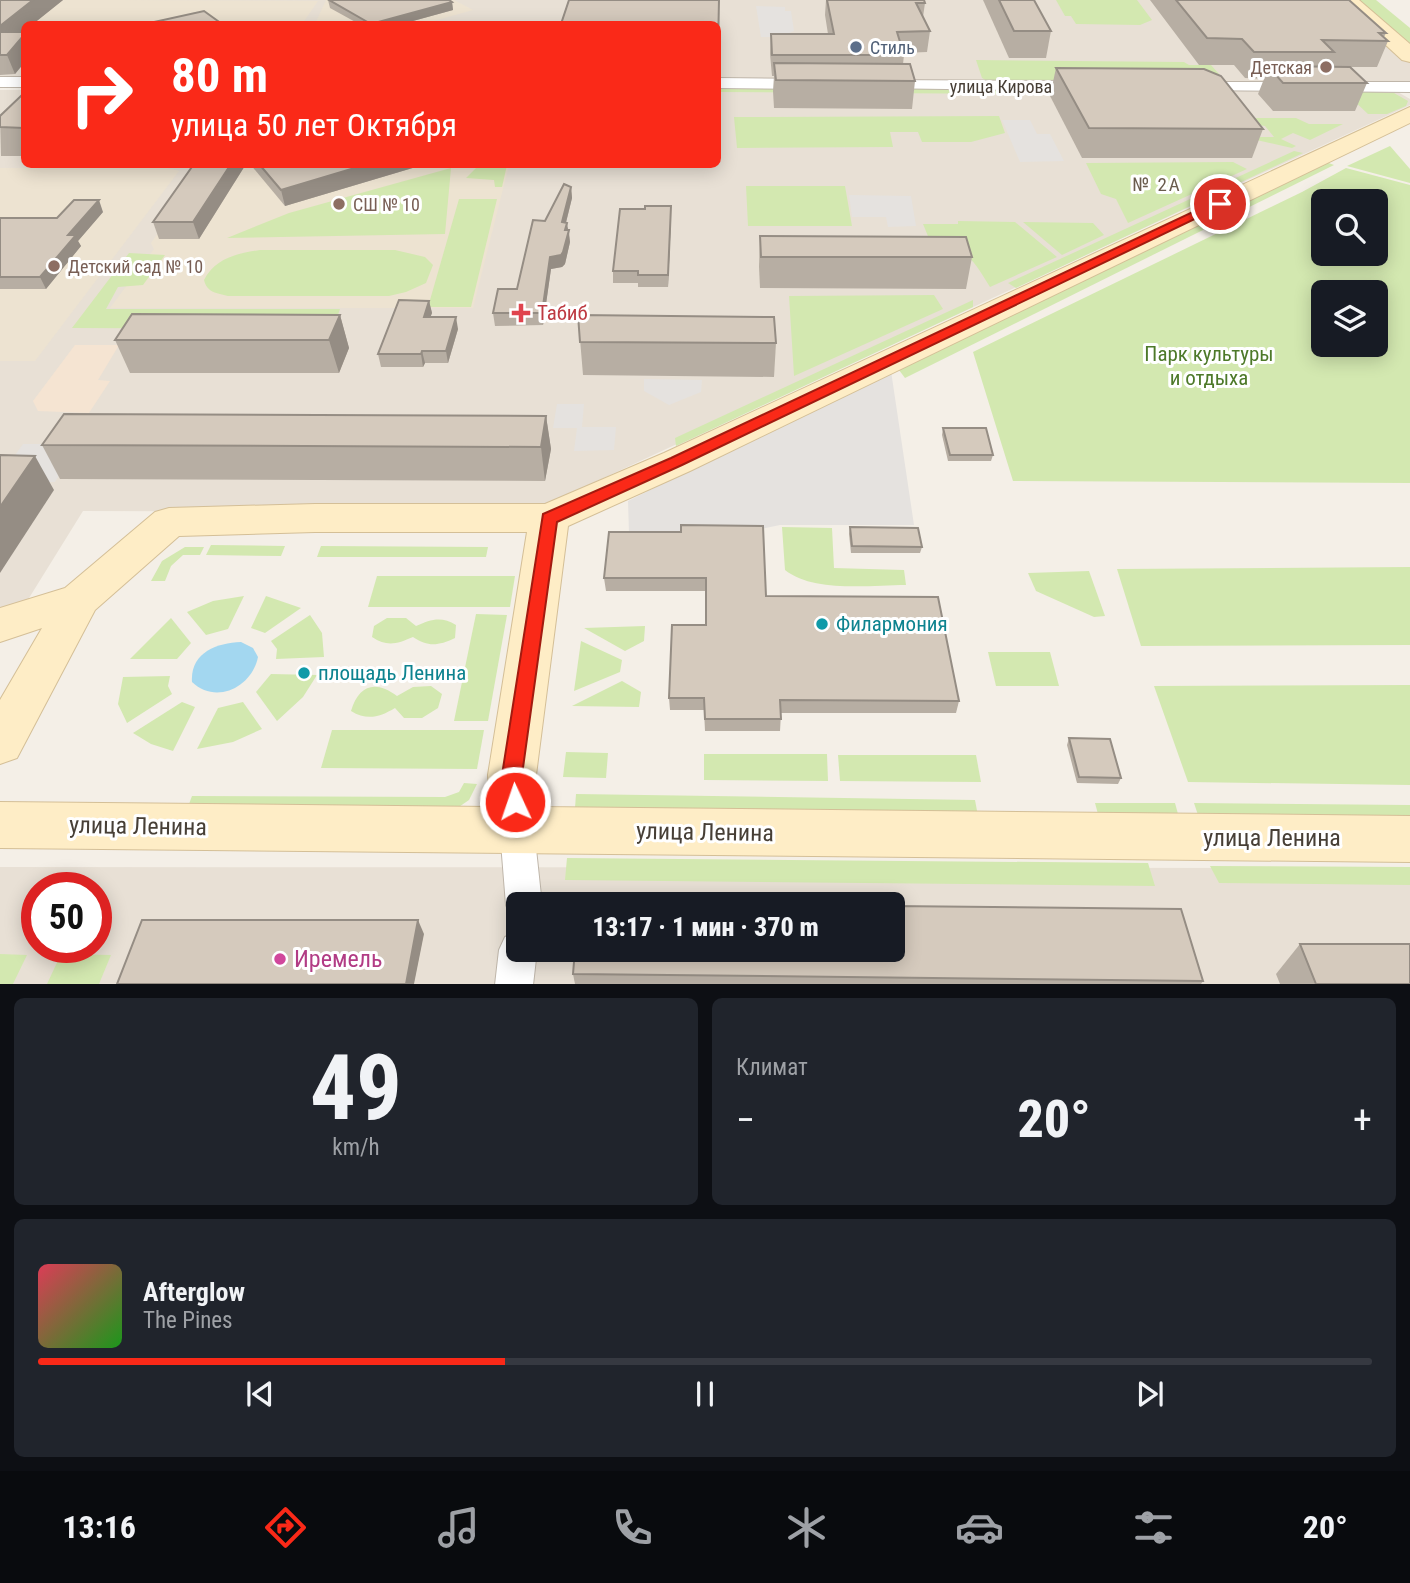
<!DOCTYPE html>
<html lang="ru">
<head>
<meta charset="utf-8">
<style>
  :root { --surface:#171b24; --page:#20242c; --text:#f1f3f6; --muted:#9ea1a6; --line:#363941; --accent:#fa2918 }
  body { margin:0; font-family:"Roboto Condensed",sans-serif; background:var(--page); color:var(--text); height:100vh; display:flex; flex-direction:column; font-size:26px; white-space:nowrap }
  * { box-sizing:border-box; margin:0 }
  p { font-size:23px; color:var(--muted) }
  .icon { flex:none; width:38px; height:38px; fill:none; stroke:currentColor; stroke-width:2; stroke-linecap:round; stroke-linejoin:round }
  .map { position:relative; height:984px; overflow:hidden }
  .details { display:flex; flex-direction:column; gap:14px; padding:14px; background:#0d0f14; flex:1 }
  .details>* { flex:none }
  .top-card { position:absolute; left:21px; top:21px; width:700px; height:147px; border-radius:10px; box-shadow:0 4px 18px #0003; background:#fa2918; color:#fff; overflow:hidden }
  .tools { position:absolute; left:1311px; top:189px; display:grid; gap:14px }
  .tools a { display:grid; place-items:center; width:77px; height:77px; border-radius:10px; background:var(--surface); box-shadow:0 4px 18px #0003; font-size:35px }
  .speed { position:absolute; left:21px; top:872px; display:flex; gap:14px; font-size:35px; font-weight:700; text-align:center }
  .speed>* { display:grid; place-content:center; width:91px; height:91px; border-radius:50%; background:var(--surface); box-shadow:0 4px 18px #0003; line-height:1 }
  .speed .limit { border:10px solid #d22; background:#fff; color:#111 }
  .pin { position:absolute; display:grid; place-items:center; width:60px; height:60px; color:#fff; margin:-30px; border:4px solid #fff; border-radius:50%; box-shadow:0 2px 7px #0007 }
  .me { position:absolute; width:77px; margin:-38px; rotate:357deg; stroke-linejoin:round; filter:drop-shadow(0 0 5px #0008) }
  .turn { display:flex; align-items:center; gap:24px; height:147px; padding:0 35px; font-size:32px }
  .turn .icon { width:91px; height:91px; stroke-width:2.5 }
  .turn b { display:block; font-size:49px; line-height:60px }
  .big { font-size:52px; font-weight:800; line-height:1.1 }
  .details .widget { flex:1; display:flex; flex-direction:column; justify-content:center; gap:10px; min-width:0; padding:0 24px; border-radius:10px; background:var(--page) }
  .details .dial { align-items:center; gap:0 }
  .dial b { font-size:91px; line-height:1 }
  .song { display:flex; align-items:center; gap:21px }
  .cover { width:84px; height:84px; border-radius:10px; background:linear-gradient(135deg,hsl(350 70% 55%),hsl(120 70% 35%)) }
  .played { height:7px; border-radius:4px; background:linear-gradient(90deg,var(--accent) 35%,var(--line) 35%) }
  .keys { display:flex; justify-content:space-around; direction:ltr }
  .heat { display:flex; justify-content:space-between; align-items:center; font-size:38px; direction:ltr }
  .details .tiles { flex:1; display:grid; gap:14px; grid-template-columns:1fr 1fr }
  .widget:last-child { grid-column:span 2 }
  .trip { position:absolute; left:506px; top:892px; width:399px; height:70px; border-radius:10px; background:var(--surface); box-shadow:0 4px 18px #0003; font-weight:800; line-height:70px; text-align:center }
  .tabs { display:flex; height:112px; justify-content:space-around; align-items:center; background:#090b0e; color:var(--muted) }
  .tabs .icon { width:49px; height:49px }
  .tabs .selected { color:var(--accent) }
  .tabs b { font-size:32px; color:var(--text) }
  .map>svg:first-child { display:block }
</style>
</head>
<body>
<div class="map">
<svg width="1410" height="985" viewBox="0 0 1410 985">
  <rect width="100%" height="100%" fill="#f4efe7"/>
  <g fill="#e8e0d5" fill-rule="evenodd">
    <path d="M0,0H1342L1410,59V84L718,81V24H24V77H0Z"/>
    <path d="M0,90H24V164H718V90L1396,91L1410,99V105L530,512L83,511L16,619H0Z"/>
    <path d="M0,867L1410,868V984H0ZM37,887H96V947H37ZM518,905H892V950H518Z"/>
  </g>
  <path fill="#f5e4d2" d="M75,345H119L98,380L110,381L89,413L38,411L33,401Z"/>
  <g fill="#ede3d1">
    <path d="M0,0H117L318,1L302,24H24V58Z"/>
    <path d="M326,0H454L473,10L423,24H315Z"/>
    <path d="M206,165H509L473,308H110L154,249L151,243Z"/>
    <path d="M0,168H167L179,171L35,361H0Z"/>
  </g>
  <g fill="#d3e8b0" fill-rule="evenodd">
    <path d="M1056,0H1137L1152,20L1140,25L1076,24L1071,16H1065Z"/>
    <path d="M1352,0H1376L1410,28V50Z"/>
    <path d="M976,60L1184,62L1189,65H1211L1227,83L989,82L982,78Z"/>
    <path d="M718,87L1021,89L1031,94L718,92Z"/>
    <path d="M1335,90L1394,93L1408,101L1406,106L1387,114H1368L1349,96Z"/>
    <path d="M999,116L1005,133L971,142H922L918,132H890L893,147L737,148L734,117Z"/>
    <path d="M1252,118H1296L1309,124H1343L1310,140L1293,133L1281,139L1296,146L1292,148L1243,137H1274L1265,126L1258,125Z"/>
    <path d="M1390,146L1410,169V183L1347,166Z"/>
    <path d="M1294,151L1303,153L1016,288L1008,283Z"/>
    <path d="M1233,162L1247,169L1128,223L1116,199L1101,194L1086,163Z"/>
    <path d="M1326,162L1334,165L905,378L896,366Z"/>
    <path d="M479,165H507L502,187H495L494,180L466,178Z"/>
    <path d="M451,168L445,234L227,238L289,213Z"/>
    <path d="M1346,168L1410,185V483L1013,481L973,352L1302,192ZM1323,201H1376V254H1323ZM1376,292V345H1323V292Z"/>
    <path d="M746,186H845L852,226H748Z"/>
    <path d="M459,199H497L471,307H428Z"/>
    <path d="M958,221L1015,222L1057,257L990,287C971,256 968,250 932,246L923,224H958Z"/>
    <path d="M1023,222L1093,223L1104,235L1062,255Z"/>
    <path d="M260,250H395L425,257L433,265L426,283L406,292L389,296H228C217,293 207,293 204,280C215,258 238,253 260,250Z"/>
    <path d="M129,253L165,255L143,285L118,287L106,309H340L333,329L72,328Z"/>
    <path d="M934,295L943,309L794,376L789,296Z"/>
    <path d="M973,300V307L676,446L675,438Z"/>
    <path d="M782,527L832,528L834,568L904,570L906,585C870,585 814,593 785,570Z"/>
    <path d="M211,545L285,546L281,556L206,555Z"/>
    <path d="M321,546L488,547L486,557H317Z"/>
    <path d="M185,547H204L200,555H183L171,566L165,581H151L162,561Z"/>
    <path d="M1410,567V645L1141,646L1117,569Z"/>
    <path d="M1089,571L1105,616L1094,617L1036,591L1028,573Z"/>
    <path d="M377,576H515L510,607H368Z"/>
    <path d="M244,596L228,629L206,635L187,612L213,601Z"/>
    <path d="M266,596L301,608L265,633L251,628Z"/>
    <path d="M476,614L507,615L488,721H454Z"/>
    <path d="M310,615L322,633L324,657L276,659L277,649L271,641Z"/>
    <path d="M171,618L191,643L177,659H130Z"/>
    <path d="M387,618H406L416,626C431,619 442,616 456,625L455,638C438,646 428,647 413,637C397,644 387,647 372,637L374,626Z"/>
    <path d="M645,626L644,641L625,651L584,628Z"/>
    <path d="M581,641L622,660L620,672L574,691Z"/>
    <path d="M988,652H1050L1059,686H996Z"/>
    <path d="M271,674L317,675L303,697L277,721L256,692Z"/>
    <path d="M170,676L168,686L172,694L127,723L118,704L123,677Z"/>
    <path d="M622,681L641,692L639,707L572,706Z"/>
    <path d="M1410,685V785L1188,782L1154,686Z"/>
    <path d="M431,686L442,694L438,708L422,718H404L395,708C380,717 367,721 351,711C359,685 375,680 397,696L413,687Z"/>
    <path d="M182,702L195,707L173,751L151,744L133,733Z"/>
    <path d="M243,702L262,729L233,742L197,749L218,708Z"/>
    <path d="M332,730H484L477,769L321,768Z"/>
    <path d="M566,752L608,753L606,778L563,777Z"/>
    <path d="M704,754H827L828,781L704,780Z"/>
    <path d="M838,755H976L981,782L840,781Z"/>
    <path d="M464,783L477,784L469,800L453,811L186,812L192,796L445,797L459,792Z"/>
    <path d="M576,794L975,800L978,816L575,808Z"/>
    <path d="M1095,803H1175L1178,814H1098Z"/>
    <path d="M1194,803L1410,805V816L1198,815Z"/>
    <path d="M567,858L1148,863L1155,886L565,880Z"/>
    <path d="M1210,866L1410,867V885L1219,883Z"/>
    <path d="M0,954L27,955L13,984H0Z"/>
    <path d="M61,954L111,955L99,984H47Z"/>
  </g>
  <g fill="#e5e2df">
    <path d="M756,6L785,7V11H791L794,31L780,37H761Z"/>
    <path d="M1002,120H1030L1037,134H1050L1064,161L1020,162Z"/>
    <path d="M849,195L911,196L916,226L888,227L886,217H852Z"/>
    <path d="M891,371L914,525H780L756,530L629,533L628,501Z"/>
    <path d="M644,379L702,380L701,392L669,405L644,391Z"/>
    <path d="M557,404H584L582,427H616L614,450L574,451L577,428H553Z"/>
    <path d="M23,444H79L55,482H0V476Z"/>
  </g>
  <path fill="#a3d7f0" d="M241,642L253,648L258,657C252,687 216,705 192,682C190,653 216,643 241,642Z"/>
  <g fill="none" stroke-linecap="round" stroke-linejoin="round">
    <g stroke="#bfb6aa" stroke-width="2">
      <g id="street">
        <rect x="0" y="77" width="24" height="10"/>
        <path d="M718,78L807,79L815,84L807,89L718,88Z"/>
        <path d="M880,80L1087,81L1095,86L1087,91L874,88L872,85Z"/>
        <path d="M1195,82H1410V92L1189,90L1187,87Z"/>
        <path d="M517,814L529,819L534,830L542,905H518V920L511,917L506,905L500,830L505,819Z"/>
        <path d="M518,931V950H537L533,985H495L499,950L505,937Z"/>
      </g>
    </g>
    <g stroke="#d4bf97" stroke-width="2">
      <g id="secondary">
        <path d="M1337,0H1359L1410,44V62L1402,60Z"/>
        <path d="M1410,107V123L690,471L568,526L536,775L540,807L1410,816V862L0,848V802L490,807L488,775L527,532H315L179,536L95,610L17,758L0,764V700L42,628L0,642V608L65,588L155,512L169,508L315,504H545L664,453Z"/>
      </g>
    </g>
    <use href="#street" fill="#fff" fill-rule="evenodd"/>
    <use href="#secondary" fill="#feedc6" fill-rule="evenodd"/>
  </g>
  <g fill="#b7aea3">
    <path d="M0,0H63L33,24H24V63L15,74L0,75Z"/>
    <path d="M328,0L452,2L453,10L402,24H359L330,8Z"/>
    <path d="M826,0H924L925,3L923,17L930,31L927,52L903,53L904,55L903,64L915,81L912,109L774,108L773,91L774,76H772L770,54L771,34H828L825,15Z"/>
    <path d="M983,0H1034L1051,31L1046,58H1009Z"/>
    <path d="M1150,0H1349L1386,33L1384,37L1388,41L1377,67H1351L1367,83L1355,111H1273L1258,94L1264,79L1245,78L1234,65H1199Z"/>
    <path d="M1056,68L1263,129L1252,158H1082L1050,96Z"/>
    <path d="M24,93V156H1L0,116Z"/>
    <path d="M194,164H246L199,239H159L153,222Z"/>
    <path d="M250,164H426L285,206Z"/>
    <path d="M571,187L572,198L566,223L568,230H569L570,242L565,264L562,267L551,269L543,325L495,326L493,313L517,289L545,221Z"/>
    <path d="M103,212L78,241L81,246L46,289H0V218H57Z"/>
    <path d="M671,218L668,287H638V283H613V271Z"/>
    <path d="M760,236L972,257L966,289L760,288L759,267Z"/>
    <path d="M429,301L432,313L430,317L458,329L448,363H425L423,367H381L378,354Z"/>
    <path d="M340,315L349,348L339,373H130L115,340Z"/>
    <path d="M578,315L776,343L774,377L583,375Z"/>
    <path d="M546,416L551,449L545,481L60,479L42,445Z"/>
    <path d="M943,428L993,455L991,461H948L942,435Z"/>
    <path d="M850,527L922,547L920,553H851L849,534Z"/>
    <path d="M609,532L766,596L959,701L956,713H781L780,731H705L704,710H670L669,698L706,625V591H606L604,578Z"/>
    <path d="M1069,738L1121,778L1118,784L1077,783L1067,745Z"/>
    <path d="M1300,944L1410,984H1280L1276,974Z"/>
    <path d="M573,974L1203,981L1201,984H575Z"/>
  </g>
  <g fill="#958d84">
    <path d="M33,0H63L33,24H24V32L0,51V26Z"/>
    <path d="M452,2L453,10L402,24H371Z"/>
    <path d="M24,35V63L15,74L7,55Z"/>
    <path d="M231,164H246L199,239L193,222Z"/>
    <path d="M368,164H426L285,206L281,190Z"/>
    <path d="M571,187L572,198L563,234L562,222Z"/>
    <path d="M99,200L103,212L78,241L81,246L46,289L40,277L68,235Z"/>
    <path d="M671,206V218L668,287V275Z"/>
    <path d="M567,223L570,242L565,264L562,267L551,269L543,325L542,313L550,257Z"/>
    <path d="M429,301L432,313L426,329L424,317Z"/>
    <path d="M340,315L349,348L339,373L329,340Z"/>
    <path d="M456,317L458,329L448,363L446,351Z"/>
    <path d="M422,351L425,363L423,367L421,354Z"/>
    <path d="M546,416L551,449L545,481L541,447Z"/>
    <path d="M35,456L54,490L0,573V507Z"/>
    <path d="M418,920L424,934L414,984H406Z"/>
  </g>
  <g fill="#d5cabd" stroke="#958d84" stroke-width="2">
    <path d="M0,0H33L0,26Z"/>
    <path d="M329,0H449L452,2L371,24Z"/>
    <path d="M569,0H719L718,49V24H561Z"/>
    <path d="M827,0H924L925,3H916L930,31L897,32L904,55H772L771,34H834Z"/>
    <path d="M999,0H1034L1051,31H1014Z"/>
    <path d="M1176,0H1349L1386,33H1379L1388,41L1322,40L1334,52H1254L1242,39L1207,38Z"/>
    <path d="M204,11L222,24H145Z"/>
    <path d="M0,32H24V35L7,55H0Z"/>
    <path d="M774,63L910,64L915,81L776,80Z"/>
    <path d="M1268,66L1350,67L1367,83H1283Z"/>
    <path d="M1056,68L1204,69L1221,76L1263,129L1089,128Z"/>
    <path d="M24,93V128L0,127V116Z"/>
    <path d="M194,164H231L193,222H153Z"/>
    <path d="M259,164H368L281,190Z"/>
    <path d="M564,184L571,187L562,222L567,223L565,230H569L563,252L561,255L550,257L542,313H493L498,289H517L533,220L545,221Z"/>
    <path d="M74,200H99L68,235H76L40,277H0V218H57Z"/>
    <path d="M645,206H671L668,275H638V271H613L620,209H645Z"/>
    <path d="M760,236L966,237L972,257H761Z"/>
    <path d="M399,300L429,301L424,317H456L446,351H422L421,354H378Z"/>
    <path d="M132,314L340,315L329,340H115Z"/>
    <path d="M578,315L774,317L776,343L580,342Z"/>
    <path d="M64,414L546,416L541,447L42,445Z"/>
    <path d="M943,428H986L993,455H950Z"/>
    <path d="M0,455L35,456L0,507Z"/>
    <path d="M681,525L763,526L766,596L938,597L959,701L780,700L781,719H705L704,698H669L672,625H706V578H604L609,532H681Z"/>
    <path d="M850,527L918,528L922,547L852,546Z"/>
    <path d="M1069,738L1110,739L1121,778L1079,777Z"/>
    <path d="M580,903L766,905H580Z"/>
    <path d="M892,906L1181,909L1203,981L573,974L575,950H892Z"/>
    <path d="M142,920H418L406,984H117Z"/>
    <path d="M1300,944H1410V984H1316Z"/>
  </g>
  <path fill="#fa2918" stroke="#a21b10" stroke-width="2" d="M1216,201L1226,204L682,465L557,522L522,775L525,802L522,809L515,812L508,809L502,775L543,514L671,458Z"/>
  <circle fill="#5c6f8a" stroke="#fff" stroke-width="2.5" cx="856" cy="47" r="7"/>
  <g fill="#8d6e63" stroke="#fff" stroke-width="2.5">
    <circle cx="1326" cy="67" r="7"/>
    <circle cx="339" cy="204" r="7"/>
    <circle cx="54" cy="266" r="7"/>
  </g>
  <path fill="#e0444e" stroke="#fff" stroke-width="2.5" d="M517.5 302.5h7v7h7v7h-7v7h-7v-7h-7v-7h7z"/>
  <g fill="#0f9aa8" stroke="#fff" stroke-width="2.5">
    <circle cx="822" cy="624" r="7"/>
    <circle cx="304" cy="673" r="7"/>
  </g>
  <circle fill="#d1479c" stroke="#fff" stroke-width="2.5" cx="280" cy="959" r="7"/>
  <g text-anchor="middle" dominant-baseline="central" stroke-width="6" stroke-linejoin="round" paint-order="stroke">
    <g font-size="18" fill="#4e5e75" stroke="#fff" text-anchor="start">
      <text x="870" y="47">Стиль</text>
    </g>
    <g font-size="18" fill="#785e54" stroke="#fff" text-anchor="start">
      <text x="1312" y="67" text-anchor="end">Детская</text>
      <text x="353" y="204">СШ № 10</text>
      <text x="68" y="266">Детский сад № 10</text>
    </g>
    <g font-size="18" fill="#473f36" stroke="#fff">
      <text x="1001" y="86">улица Кирова</text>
    </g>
    <g font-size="19" letter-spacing="2" fill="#6a5c4d" stroke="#fff">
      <text x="1157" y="184">№ 2А</text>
    </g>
    <g font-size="21" fill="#be3a42" stroke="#fff" text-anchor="start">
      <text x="537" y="313">Табиб</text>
    </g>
    <g font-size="21" fill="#4d7929" stroke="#fff">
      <text x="1209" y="354">Парк культуры<tspan x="1209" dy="24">и отдыха</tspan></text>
    </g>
    <g font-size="21" fill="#0d838f" stroke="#fff" text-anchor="start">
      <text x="836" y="624">Филармония</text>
      <text x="318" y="673">площадь Ленина</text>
    </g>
    <g font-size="24" fill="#473f36" stroke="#fff">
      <text transform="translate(138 826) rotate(1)">улица Ленина</text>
      <text transform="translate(705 832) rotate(1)">улица Ленина</text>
      <text x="1272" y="838">улица Ленина</text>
    </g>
    <g font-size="24" fill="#b23c85" stroke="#fff" text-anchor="start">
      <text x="294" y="959">Иремель</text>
    </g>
  </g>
</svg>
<div class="tools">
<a><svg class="icon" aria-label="search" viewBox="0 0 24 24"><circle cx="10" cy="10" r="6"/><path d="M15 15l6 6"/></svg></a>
<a><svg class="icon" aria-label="layers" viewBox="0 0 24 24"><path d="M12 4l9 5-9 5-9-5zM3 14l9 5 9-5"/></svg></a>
</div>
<div class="speed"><div class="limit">50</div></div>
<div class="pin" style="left:1220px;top:204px;background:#d93025"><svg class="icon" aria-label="arrive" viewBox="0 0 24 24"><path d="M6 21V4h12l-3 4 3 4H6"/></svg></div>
<svg class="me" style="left:515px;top:802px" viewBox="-20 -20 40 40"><circle r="17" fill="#fa2918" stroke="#fff" stroke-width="3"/><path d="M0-11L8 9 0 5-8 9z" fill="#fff"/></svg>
<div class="trip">13:17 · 1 мин · 370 m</div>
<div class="top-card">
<div class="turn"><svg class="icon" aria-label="right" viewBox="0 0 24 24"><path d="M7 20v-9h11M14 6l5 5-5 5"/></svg><div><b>80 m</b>улица 50 лет Октября</div></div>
</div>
</div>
<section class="details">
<div class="tiles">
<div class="widget dial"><b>49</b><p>km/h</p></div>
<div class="widget"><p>Климат</p>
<div class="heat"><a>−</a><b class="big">20°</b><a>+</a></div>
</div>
<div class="widget">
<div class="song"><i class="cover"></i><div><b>Afterglow</b><p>The Pines</p></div></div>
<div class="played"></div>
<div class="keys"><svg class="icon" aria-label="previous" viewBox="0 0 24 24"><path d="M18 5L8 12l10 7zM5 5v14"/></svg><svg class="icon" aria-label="pause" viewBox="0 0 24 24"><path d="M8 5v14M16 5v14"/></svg><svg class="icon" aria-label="next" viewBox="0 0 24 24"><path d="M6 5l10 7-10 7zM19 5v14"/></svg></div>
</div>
</div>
</section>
<nav class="tabs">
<b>13:16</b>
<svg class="icon selected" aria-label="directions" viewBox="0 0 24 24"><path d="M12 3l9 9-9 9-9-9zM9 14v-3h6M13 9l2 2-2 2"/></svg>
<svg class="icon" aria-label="music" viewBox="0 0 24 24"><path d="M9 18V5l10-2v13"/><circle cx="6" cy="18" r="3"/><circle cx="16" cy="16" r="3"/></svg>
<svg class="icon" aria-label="phone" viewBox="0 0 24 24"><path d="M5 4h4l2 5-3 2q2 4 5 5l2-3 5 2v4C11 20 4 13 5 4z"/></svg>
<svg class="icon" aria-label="climate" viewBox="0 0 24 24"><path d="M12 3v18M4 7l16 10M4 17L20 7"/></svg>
<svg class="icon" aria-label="car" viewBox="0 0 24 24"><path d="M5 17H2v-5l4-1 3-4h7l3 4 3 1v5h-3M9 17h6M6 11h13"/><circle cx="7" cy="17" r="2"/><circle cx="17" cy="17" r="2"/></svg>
<svg class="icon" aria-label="filters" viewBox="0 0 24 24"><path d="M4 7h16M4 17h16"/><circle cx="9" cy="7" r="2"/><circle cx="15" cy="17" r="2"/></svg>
<b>20°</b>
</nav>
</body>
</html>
